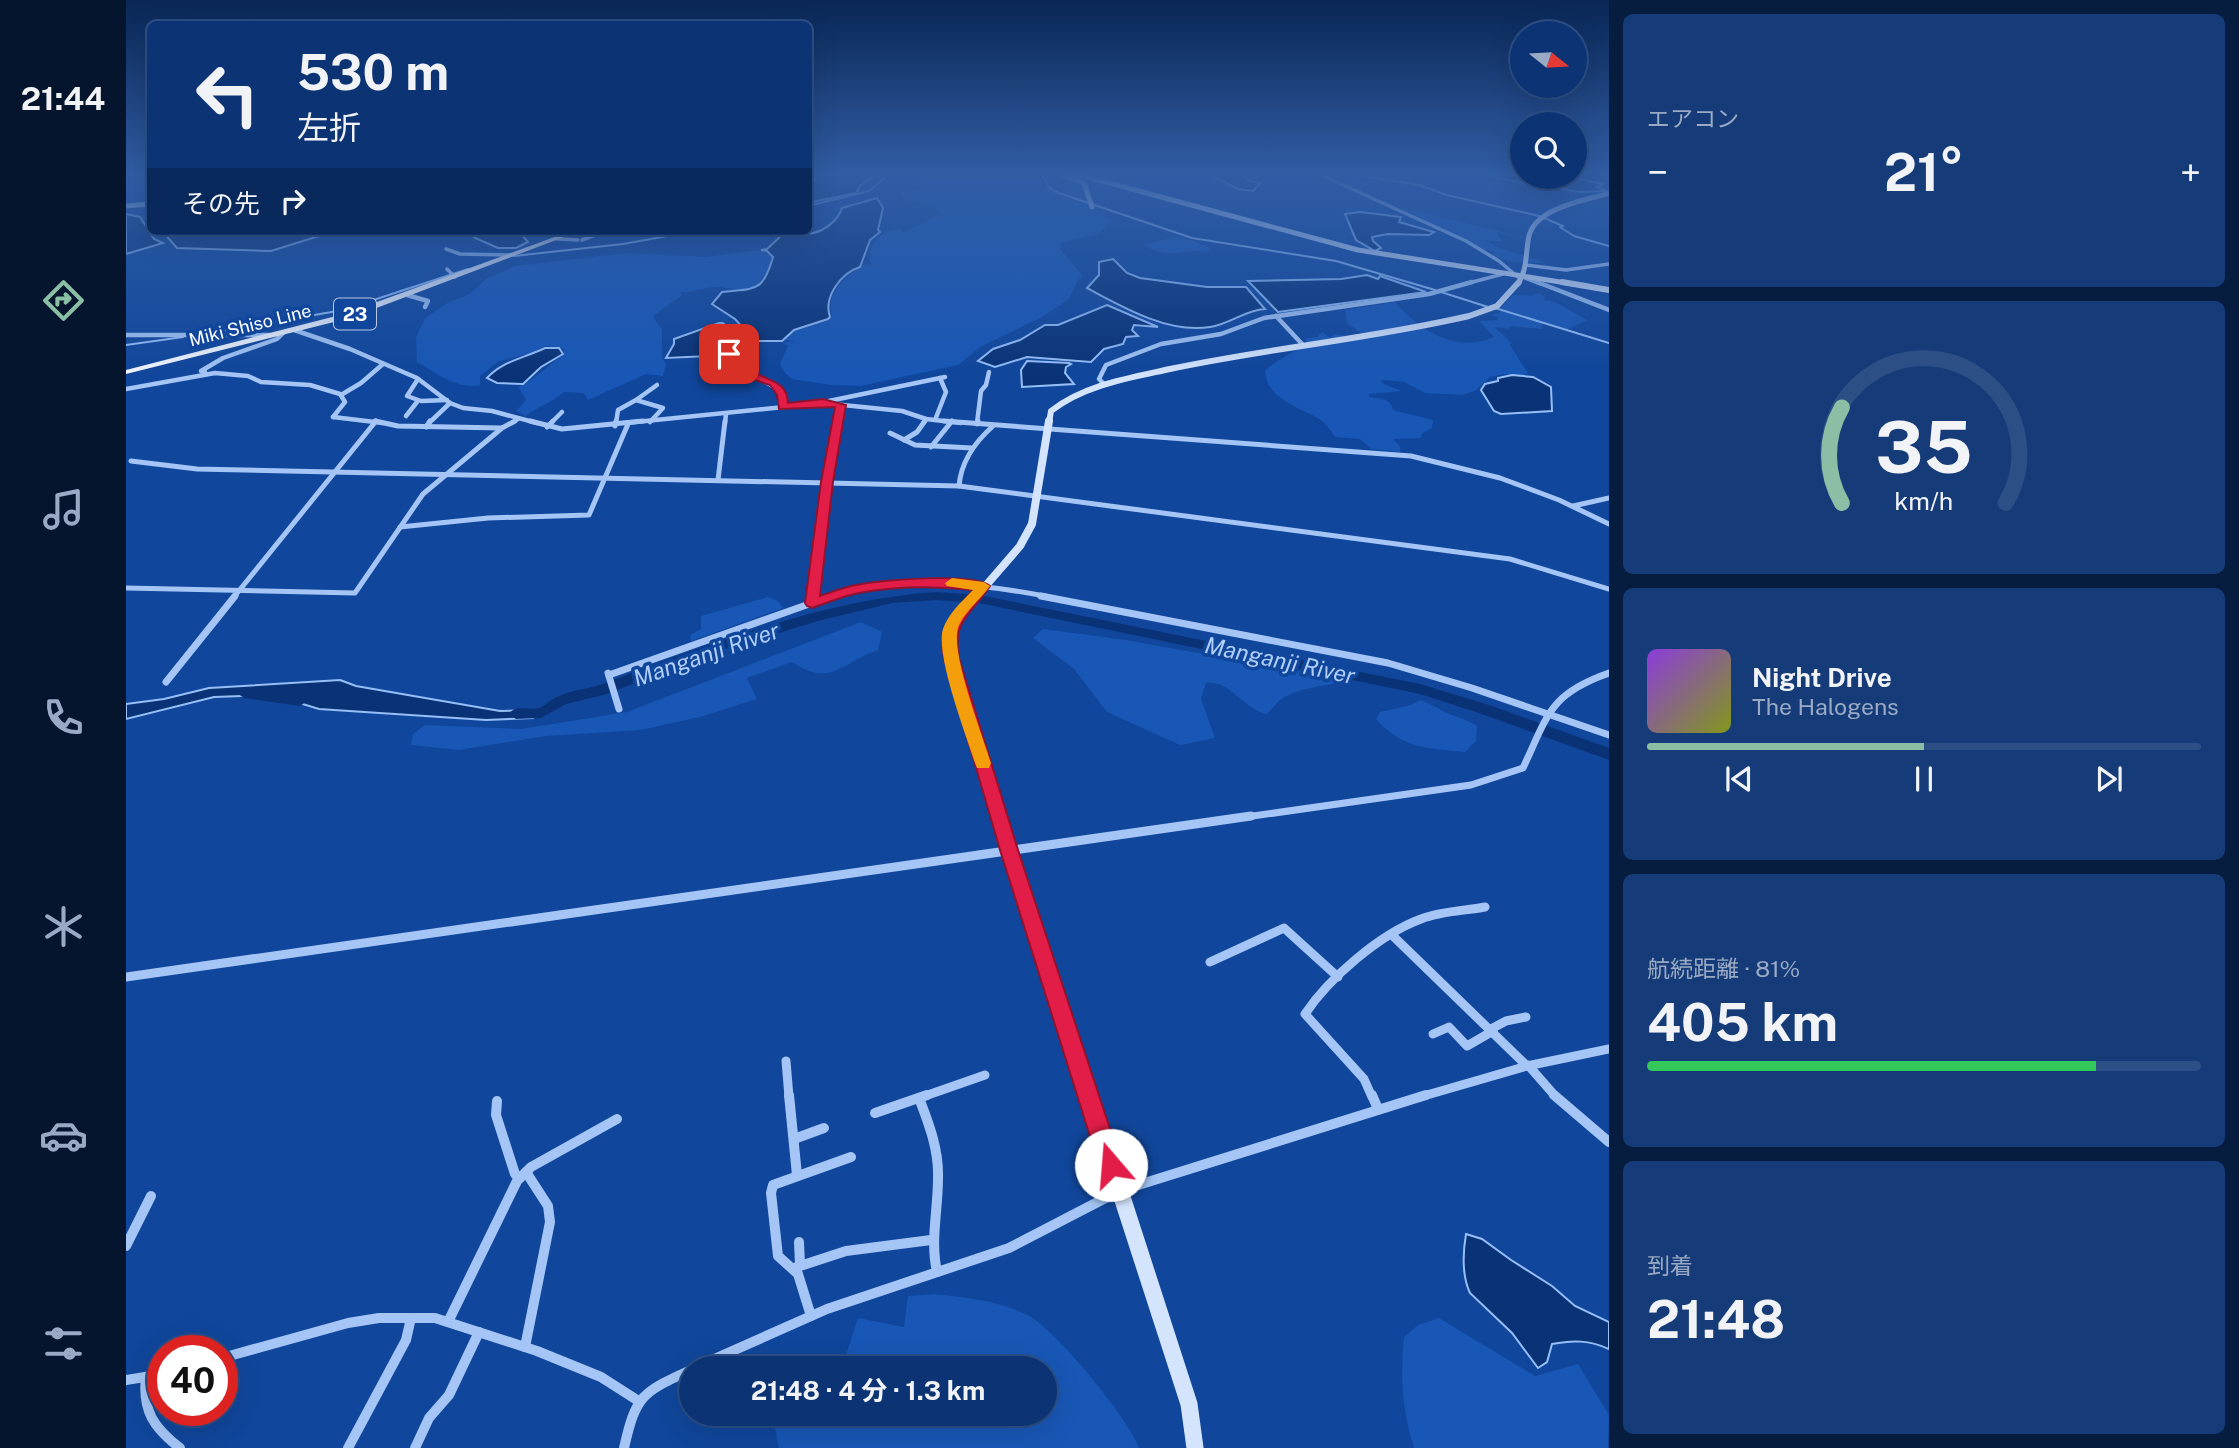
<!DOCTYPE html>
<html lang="ja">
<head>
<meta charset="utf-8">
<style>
  :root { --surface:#0c3474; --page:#153c79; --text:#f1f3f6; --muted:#9aaac5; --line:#2c4f86; --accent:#8abfa5 }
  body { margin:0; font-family:"Public Sans","Noto Sans JP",sans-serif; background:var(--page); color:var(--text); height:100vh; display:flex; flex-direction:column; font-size:26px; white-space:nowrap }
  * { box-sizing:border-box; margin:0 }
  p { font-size:23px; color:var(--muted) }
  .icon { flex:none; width:38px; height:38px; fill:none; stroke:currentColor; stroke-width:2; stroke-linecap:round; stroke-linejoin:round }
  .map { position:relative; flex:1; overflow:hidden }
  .details { display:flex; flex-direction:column; gap:14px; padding:14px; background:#071d40; width:630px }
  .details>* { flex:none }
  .top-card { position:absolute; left:21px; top:21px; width:665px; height:214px; border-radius:10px; box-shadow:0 7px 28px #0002,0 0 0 2px var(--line); background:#0c3474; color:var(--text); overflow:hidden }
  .needle { width:46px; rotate:108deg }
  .buttons { position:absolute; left:1384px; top:21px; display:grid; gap:14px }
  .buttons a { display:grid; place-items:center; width:77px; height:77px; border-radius:50%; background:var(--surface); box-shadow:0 7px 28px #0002,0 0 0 2px var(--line); font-size:35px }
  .speed { position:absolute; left:21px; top:1335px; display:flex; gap:14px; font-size:35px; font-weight:700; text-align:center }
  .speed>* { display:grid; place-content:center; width:91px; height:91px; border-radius:50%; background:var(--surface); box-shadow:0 7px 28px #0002,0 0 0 2px var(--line); line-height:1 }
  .speed .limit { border:10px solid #d22; background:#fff; color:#111 }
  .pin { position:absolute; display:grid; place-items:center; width:60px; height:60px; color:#fff; margin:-30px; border-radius:14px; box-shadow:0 4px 10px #0006 }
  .me { position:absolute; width:77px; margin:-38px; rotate:342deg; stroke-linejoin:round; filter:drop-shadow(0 0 5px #0008) }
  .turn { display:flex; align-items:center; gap:24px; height:147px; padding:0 35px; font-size:32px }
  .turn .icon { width:91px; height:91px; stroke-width:2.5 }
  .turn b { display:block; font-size:49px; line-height:60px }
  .then { display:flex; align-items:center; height:66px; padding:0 35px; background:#0003; gap:14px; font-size:26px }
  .big { font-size:52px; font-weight:700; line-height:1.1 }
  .details .tile { flex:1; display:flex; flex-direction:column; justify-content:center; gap:10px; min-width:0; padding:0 24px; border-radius:10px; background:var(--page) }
  .details .dial { align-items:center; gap:0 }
  .dial svg { height:182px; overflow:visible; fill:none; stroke:var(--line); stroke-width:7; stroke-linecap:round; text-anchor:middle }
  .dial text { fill:var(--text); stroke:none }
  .song { display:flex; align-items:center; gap:21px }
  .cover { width:84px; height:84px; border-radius:10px; background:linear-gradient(135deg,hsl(270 70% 55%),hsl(70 70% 35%)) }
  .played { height:7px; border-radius:4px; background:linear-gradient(90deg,var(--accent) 50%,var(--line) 50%) }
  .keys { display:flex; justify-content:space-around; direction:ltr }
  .heat { display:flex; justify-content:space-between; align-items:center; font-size:38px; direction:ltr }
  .charge { height:10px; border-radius:5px; background:linear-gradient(90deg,#34c759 81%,var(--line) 0) }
  .trip { position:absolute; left:553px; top:1356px; width:378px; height:70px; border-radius:35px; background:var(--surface); box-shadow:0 7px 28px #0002,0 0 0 2px var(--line); font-weight:700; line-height:70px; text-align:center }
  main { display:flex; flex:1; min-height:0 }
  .tab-bar { display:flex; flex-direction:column; width:126px; justify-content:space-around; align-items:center; background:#05152e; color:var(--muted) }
  .tab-bar .icon { width:49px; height:49px }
  .tab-bar .selected { color:var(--accent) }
  .tab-bar b { font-size:32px; color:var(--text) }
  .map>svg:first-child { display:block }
</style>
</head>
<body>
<main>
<nav class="tab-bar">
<b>21:44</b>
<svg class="icon selected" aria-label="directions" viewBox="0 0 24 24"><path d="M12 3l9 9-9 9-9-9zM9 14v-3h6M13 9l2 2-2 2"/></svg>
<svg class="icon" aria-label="music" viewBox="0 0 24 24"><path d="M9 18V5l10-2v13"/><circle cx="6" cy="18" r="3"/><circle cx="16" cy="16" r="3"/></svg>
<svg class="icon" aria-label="phone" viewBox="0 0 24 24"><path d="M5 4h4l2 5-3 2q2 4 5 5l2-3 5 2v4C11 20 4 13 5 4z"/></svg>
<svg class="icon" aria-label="climate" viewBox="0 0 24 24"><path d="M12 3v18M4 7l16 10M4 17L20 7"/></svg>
<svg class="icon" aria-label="car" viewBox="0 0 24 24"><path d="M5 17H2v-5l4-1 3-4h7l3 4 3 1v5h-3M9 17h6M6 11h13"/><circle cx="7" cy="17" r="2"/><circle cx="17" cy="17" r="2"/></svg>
<svg class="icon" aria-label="filters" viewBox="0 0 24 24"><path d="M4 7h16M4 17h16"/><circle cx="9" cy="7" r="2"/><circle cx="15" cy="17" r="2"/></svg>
</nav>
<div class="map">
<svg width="1483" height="1448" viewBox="0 0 1483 1448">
  <rect width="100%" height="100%" fill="#10469b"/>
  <g fill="#1857b6">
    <path d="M784,174H910C926,197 931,193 957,188L965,204L962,208L987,220L972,234L935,242L934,249L957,276L952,280L943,299L916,317L856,346L832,365L735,386L705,385L666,379L659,373L654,364L662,346L657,343L669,341L658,340L668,331L702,321L706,316C700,291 719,278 737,265L746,266L743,259L746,257L744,252C749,236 758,232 774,228L777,233L814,214L807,205L779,200L774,192L794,190L797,186L790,184L792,180L782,176Z"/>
    <path d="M1273,207L1397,237L1399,238L1370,232L1377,242L1360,240L1370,247L1421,263C1402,263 1383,264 1365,254L1369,253L1351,247Z"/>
    <path d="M1053,236L1085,248L1082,252C1056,248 1044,261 1018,245Z"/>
    <path d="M633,250L646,255L643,270L629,287C613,293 603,286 588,287C575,288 566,293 553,292L556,295L527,316L536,330V358L540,364L537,376L520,374L462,400L458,393L438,392C426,403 414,405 400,416L390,411L400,400L392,387C405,382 424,364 438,355V349L419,346L403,354L373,361L354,376V385C331,390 310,373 291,362L290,337L299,318L323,302L344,294L360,279L389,266L501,253L580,257Z"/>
    <path d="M1412,293L1420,297L1417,300L1429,302L1461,320L1440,330L1416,323V329L1384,326L1383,329L1368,327L1386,343L1384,345L1402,373L1397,376L1378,374L1364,377L1349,391L1336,395L1299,393L1278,382L1256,380V383L1275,391L1243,394V397C1255,399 1265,398 1267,410L1307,420L1306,428L1296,434L1295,438L1267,439L1274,446V452L1245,449L1234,439L1209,437C1205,432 1201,424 1195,420C1174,407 1141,400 1139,371C1149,360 1169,352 1182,343L1179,339L1191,337L1196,332L1204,338L1208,334L1240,339L1259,335L1253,331L1235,333L1221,323L1219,310L1269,302C1294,331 1331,354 1368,337L1353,321L1372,320V317L1365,315L1375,312L1374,309L1387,295L1407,296Z"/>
    <path d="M642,597L652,601L657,608L565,641L564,635L575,629V616Z"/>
    <path d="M735,622L756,632L752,650C714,663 706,688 666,662L621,678L631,699L574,717L514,730L420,736L333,750L285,745L287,734L299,725L395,729L501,712Z"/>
    <path d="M917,629L1000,640L1199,676L1204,679H1212L1214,682C1195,687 1173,688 1157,698C1150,702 1147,710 1140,714C1118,709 1103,679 1080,683L1075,699L1089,738L1054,745L981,712L948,669L907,638Z"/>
    <path d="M1294,700C1304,703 1310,708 1319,712C1330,717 1340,719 1351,726L1350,741L1339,752C1300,748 1277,749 1250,719L1254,712L1285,705Z"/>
    <path d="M808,1294C841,1298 873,1300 903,1316C930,1330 1003,1419 1013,1448H653L649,1428L660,1414H919V1368H707L719,1358L732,1318L778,1327L782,1296Z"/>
    <path d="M1313,1318L1409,1376L1452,1364L1483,1415L1482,1448H1288C1276,1410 1274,1377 1278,1337L1292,1325Z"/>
  </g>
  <g fill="#0a3377" stroke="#96bff8" stroke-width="2">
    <path d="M683,174H749L734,186L730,193L686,202H683V187L690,179Z"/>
    <path d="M1082,174H1117L1121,180L1134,183L1127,191L1112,189Z"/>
    <path d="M1355,174L1445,177L1477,184L1471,187L1480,191L1452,192L1423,186L1420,188Z"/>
    <path d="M751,198L757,208L752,230L754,232L744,240L734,267C715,273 697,297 704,317L702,319L668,330L656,341H629L609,319L586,304L596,292C629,288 637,293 647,257L641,251L635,250L641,249L659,232C668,231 680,235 687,233C699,231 713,219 716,208Z"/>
    <path d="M1234,212L1275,217L1273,222L1308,232L1303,235L1262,234L1246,237L1247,241L1255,248L1249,251L1230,240L1219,214Z"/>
    <path d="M0,214L14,217L28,239L37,243L0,254Z"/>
    <path d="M36,231H209L145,251L51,248Z"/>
    <path d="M325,231H398L396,235L402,242L390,248H372L349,238L341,232Z"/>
    <path d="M987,259L1001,273L1014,278L1081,287H1120L1139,309C1119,310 1104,324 1084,327C1043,334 996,307 961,288L973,275V262Z"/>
    <path d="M1241,275L1252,279L1254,276L1300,292L1152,312L1122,281L1215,279Z"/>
    <path d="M981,305L1032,327L1008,325L1006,330L1012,336L1000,337L997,344L978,349L965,362L901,357L869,367L852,361L867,349L894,340L919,325H932Z"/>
    <path d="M593,323H597L606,332L598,337L601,346L607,350L583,356L540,358L548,344V339Z"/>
    <path d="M419,348H433L437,354L415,367L397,384L371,383L361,378C377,361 398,358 419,348Z"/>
    <path d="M901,361L943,363L945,364L940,367L939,373L948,384L896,387L895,370Z"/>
    <path d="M1386,375L1407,377L1425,387L1426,411L1375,414L1368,411L1355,390L1359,384L1372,381V378Z"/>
    <path d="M214,680L230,686L374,711L409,710L407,718L360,720L193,709L147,695L88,697L0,719V704L38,699L83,688Z"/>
    <path d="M1340,1234L1356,1239L1385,1260L1426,1286L1449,1306L1483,1322V1349C1463,1340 1447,1340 1426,1344L1421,1362L1412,1368L1386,1333L1344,1293C1336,1276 1337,1252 1340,1234Z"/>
  </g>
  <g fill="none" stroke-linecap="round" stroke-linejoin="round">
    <g stroke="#96bff8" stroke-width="2">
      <path d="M915,174L923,187L930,192L1066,238L1210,261L1309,290"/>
      <path d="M1224,174L1293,185L1321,195L1413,216L1437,226L1434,227L1448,236L1483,246"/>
      <path d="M682,206L743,191L763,174"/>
      <path d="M388,256L497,244L569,231"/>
      <path d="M1315,292L1362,307"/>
      <path d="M1369,308L1483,343"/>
      <path d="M84,333L217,310L342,269"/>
      <path d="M0,345L57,337"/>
    </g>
    <g fill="#0a3377" fill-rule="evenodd">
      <path d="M811,592L853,595L1294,684L1363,705L1483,748V760L1353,713L1294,694L853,603L811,600L766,603L692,621L576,656L481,694L440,704L415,718L390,719L383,714C390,704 402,711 413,708C419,706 425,699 431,697C447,689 466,689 482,682C585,643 701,599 811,592Z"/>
      <path d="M118,688L174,696L181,701L174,706L118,698L111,693Z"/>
    </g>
    <g stroke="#a4c5f5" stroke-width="3.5">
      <path d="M1193,174L1340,241L1373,261L1392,277"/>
      <path d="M431,239L452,240"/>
      <path d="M456,240L469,235L459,231"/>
      <path d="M320,249L334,254L386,255"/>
      <path d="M1400,265L1440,270L1483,264"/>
      <path d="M321,269L329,277"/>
      <path d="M1399,278L1415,284"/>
      <path d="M1339,284L1377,274"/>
    </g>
    <g stroke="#a4c5f5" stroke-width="4.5">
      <path d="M1411,282L1483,310"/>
      <path d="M281,295L302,301L299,307"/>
      <path d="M1150,316L1177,345"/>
      <path d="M168,330L224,349L291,378L324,403L337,408L366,411L411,423"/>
      <path d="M0,335H144"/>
      <path d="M617,349L603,354C611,362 619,370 629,376C643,385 656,386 657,406"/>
      <path d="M79,372L75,371L97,358L151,339L157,333"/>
      <path d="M292,379L281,396L295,401L321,400"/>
      <path d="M978,384L973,379L980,365L1035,344L1095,334L1138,318L1303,294L1346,282"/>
      <path d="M0,389L89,373L122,376L135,382L184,385L214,394L219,402L207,417"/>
      <path d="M215,395L235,383L257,364"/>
      <path d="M703,401L819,377"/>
      <path d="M280,416L291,402"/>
      <path d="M207,417L257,423"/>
      <path d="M809,420L820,392L814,378"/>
      <path d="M524,422L537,408L510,400L531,385"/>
      <path d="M303,423L324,403"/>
      <path d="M386,423L392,419"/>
      <path d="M425,423L436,412"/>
      <path d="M490,423L492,410L510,400"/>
      <path d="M500,423L697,403L776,411L800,419L835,423"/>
      <path d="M599,423L600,414"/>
      <path d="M711,423L714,405"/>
      <path d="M797,423L800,419"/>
      <path d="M851,423L855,391L860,385L863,372"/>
    </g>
    <g stroke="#a4c5f5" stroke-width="5">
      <path d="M249,421L272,426L376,428"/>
      <path d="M404,421L436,429L517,421"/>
      <path d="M818,421L1285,456L1374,478L1433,500L1483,524"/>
      <path d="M851,424L852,421"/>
      <path d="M489,426L490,421"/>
      <path d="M300,427L304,421"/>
      <path d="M421,427L427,421"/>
      <path d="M764,433L789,445L846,448"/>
      <path d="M778,440L791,432L799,421"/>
      <path d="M805,447L826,421"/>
      <path d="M5,461L71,469L833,486L1384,559L1483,589"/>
      <path d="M592,480L599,421"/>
      <path d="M833,486C835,461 849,442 867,426"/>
      <path d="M1447,506L1483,498"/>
      <path d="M274,527L362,518L463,515L502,424"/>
      <path d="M0,588L229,593L297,494L376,428L389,421"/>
      <path d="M108,597L250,421"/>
      <path d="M687,597L711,421"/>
      <path d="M704,597C776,575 851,583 924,597"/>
    </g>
    <g stroke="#a4c5f5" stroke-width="7">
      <path d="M915,596L1262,663L1346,688L1483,735"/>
      <path d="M686,603L709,596"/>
      <path d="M482,673L493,709"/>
      <path d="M483,675L686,603L687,596"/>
      <path d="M40,682L109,596"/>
      <path d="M1113,818L1345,785L1397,768C1422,715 1423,694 1483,673"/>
    </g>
    <g stroke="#a4c5f5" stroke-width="9">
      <path d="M1266,935L1401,1066"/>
      <path d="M1084,962L1158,928L1212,977"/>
      <path d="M0,977L1125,816"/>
      <path d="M1365,1029L1380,1021L1400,1017"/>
      <path d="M1307,1034L1323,1027L1341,1046L1367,1031"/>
      <path d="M660,1061L663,1097"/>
      <path d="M1402,1065L1430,1097"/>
      <path d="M796,1097L859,1075"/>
      <path d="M1246,1097L1238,1079L1179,1014C1203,978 1254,934 1295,919C1315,911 1338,911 1359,907"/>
      <path d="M1294,1097L1401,1066L1483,1049"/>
    </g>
    <g stroke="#a4c5f5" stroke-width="10">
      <path d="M663,1095L671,1175"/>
      <path d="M1246,1095L1252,1109"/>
      <path d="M1428,1095L1483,1142"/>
      <path d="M793,1098C803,1124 813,1150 812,1178C812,1211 804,1240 811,1272"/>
      <path d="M371,1101L370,1115L389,1174L394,1178"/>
      <path d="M749,1113L801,1095"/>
      <path d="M668,1139L698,1128"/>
      <path d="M673,1242L674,1265"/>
      <path d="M0,1246L25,1196"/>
      <path d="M668,1268L720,1251L805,1240"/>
      <path d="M685,1316L672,1274L652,1256L645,1193L647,1185L725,1157"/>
      <path d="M322,1322L391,1181L405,1167L491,1119"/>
      <path d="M399,1347L424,1222L422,1206L400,1172"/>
      <path d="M96,1358L222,1323L253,1318H309L411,1351L475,1377L511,1400"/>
      <path d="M568,1368L701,1309L883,1248L993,1191L1300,1095"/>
      <path d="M20,1377C16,1411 28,1428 54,1448"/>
      <path d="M0,1380L37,1374"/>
      <path d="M222,1448L280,1340L285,1318"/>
      <path d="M289,1448L303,1418L323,1395L353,1332"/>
      <path d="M498,1448C510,1395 516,1392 565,1370"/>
    </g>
    <g stroke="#d4e4fd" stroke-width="5">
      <path d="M946,174L939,176L958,183L966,207"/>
      <path d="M950,174L1232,250L1447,284"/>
      <path d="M0,206L24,204"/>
      <path d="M1392,284C1402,268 1399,254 1403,236C1410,207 1459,201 1483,193"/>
    </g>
    <g stroke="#d4e4fd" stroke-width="6">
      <path d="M1436,282L1483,290"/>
      <path d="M923,423L925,411C958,385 1003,378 1044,369C1143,348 1244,339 1343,316L1371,306L1393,282"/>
    </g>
    <path stroke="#d4e4fd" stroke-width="8" d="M850,597L894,546L906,524L923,421"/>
    <path stroke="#d4e4fd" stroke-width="10" d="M851,596C843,605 827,618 825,630C817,669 861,775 874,818"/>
    <path stroke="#d4e4fd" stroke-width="13" d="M873,816L964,1097"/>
    <path stroke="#d4e4fd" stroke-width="17" d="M963,1095L1063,1404L1069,1448"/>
    <path fill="#f2f6ff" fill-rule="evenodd" d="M445,231H454L224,318L0,374V370L218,314Z"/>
  </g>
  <linearGradient id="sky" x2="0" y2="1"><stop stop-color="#092655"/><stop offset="0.46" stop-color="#315da4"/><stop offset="1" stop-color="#315da4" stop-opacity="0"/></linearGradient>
  <rect width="1483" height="376" fill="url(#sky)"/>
  <path fill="#e11d48" stroke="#92132f" stroke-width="2" d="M599,352H606C613,358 620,365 627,371C642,382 661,380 662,403L697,399L720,405L707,482L694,596C706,592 718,587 730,585C753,580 849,572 864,586C845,615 826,620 833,658L892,850L996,1165L993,1173L985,1177L976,1173L973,1165L874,850L818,658C812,624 827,615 847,590C809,586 770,586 733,593C717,596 701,603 686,608L681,606L679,603L695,482L709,407L653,409L651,395L644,385L623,378L599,356Z"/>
  <path fill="#f59e0b" d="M826,578L858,582L864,586C855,599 840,610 833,625C822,648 857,736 865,763L863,768H851L849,763C840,735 809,654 817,629C822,614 836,601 847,590L821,586L819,583Z"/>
  <g text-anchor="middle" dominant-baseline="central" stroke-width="7" stroke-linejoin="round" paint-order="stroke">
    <g font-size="18" fill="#fff" stroke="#10469b">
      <text transform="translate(124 325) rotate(-14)">Miki Shiso Line</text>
    </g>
    <rect fill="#10469b" stroke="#b7c8e1" stroke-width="2" x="208" y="298.5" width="42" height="31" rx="5"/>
    <g font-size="19" font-weight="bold" fill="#fff">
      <text x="229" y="314">23</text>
    </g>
    <g font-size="23" font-style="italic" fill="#b1cffb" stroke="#10469b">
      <text transform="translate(580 654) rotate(-19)">Manganji River</text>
      <text transform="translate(1154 660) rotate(12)">Manganji River</text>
    </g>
  </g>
</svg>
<div class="buttons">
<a><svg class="needle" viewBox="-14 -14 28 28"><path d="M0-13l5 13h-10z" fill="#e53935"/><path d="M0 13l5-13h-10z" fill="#9aaac5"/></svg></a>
<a><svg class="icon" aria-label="search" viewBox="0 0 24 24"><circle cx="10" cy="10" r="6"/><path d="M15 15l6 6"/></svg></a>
</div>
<div class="speed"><div class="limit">40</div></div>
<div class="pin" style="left:603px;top:354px;background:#d93025"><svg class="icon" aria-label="arrive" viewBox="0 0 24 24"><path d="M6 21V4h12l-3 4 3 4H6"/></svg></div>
<svg class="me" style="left:985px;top:1165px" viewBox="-20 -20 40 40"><circle r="19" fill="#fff"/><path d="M0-13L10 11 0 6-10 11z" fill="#e11d48"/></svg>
<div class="trip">21:48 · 4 分 · 1.3 km</div>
<div class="top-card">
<div class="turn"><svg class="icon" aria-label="left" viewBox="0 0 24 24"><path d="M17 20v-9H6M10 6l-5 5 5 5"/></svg><div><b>530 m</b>左折</div></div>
<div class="then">その先<svg class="icon" aria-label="right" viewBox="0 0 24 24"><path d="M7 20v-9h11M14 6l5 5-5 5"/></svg></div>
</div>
</div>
<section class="details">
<div class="tile"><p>エアコン</p>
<div class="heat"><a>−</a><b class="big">21°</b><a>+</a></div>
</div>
<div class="tile dial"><svg viewBox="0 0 100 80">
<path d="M14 69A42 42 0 1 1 86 69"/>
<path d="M14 69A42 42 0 0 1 14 27" stroke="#8abfa5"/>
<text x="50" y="56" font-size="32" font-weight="700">35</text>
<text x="50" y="72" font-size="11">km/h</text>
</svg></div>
<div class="tile">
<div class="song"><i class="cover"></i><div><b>Night Drive</b><p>The Halogens</p></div></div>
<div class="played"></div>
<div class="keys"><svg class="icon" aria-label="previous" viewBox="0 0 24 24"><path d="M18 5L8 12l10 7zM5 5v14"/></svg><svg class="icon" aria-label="pause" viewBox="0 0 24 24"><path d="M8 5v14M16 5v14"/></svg><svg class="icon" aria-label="next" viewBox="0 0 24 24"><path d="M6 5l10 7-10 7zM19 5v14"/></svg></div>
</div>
<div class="tile"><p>航続距離 · 81%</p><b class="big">405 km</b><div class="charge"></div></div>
<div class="tile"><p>到着</p><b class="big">21:48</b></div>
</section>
</main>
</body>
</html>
